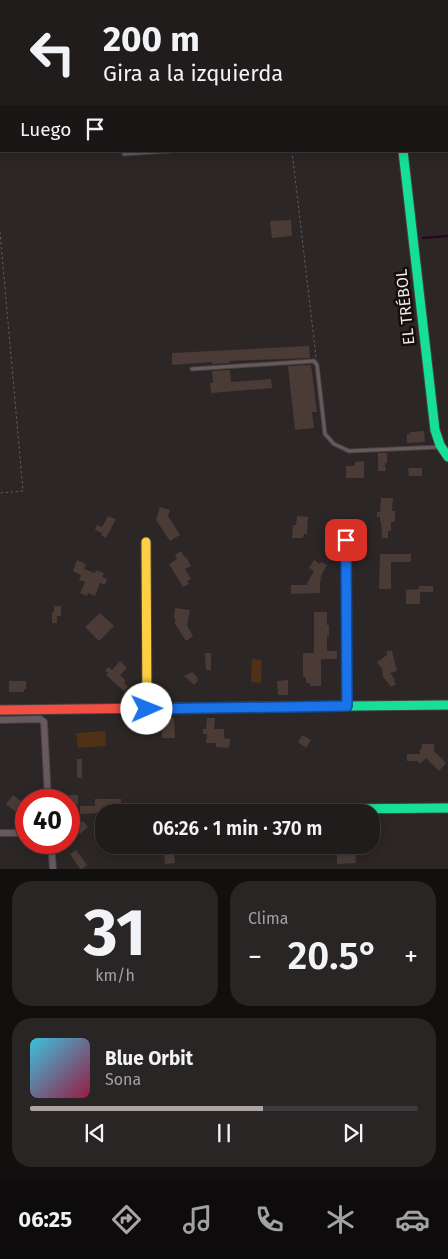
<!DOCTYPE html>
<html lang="es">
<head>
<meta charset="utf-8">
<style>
  :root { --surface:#211c1c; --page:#292525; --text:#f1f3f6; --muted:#a2a1a3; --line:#3e3a3b; --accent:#ada5a5 }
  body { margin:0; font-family:"Fira Sans",sans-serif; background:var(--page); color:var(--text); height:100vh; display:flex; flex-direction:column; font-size:19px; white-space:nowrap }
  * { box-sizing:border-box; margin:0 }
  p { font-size:16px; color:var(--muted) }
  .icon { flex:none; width:28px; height:28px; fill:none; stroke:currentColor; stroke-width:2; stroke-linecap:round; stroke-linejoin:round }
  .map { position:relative; height:869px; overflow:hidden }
  .drawer { display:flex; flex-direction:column; gap:12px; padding:12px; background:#120f0f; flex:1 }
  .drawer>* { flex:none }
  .top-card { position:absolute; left:0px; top:0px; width:449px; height:152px; box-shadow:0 2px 12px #0003,0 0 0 1px var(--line); background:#211c1c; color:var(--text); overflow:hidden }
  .speed { position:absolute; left:15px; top:789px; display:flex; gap:10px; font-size:25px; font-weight:700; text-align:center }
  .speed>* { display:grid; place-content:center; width:65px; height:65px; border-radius:50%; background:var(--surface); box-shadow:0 2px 12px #0003,0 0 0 1px var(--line); line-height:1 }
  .speed .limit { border:8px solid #d22; background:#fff; color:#111 }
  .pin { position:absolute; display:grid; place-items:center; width:42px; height:42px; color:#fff; margin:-21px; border-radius:10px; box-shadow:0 2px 8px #0006 }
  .me { position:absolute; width:55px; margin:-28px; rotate:89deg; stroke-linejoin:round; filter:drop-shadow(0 0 4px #0008) }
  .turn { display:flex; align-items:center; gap:18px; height:105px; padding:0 20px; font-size:22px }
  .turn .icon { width:65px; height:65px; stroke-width:2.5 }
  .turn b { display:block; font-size:35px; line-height:42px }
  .then { display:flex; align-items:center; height:48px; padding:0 20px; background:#0003; gap:10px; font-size:19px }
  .big { font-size:38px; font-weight:600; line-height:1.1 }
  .drawer .widget { flex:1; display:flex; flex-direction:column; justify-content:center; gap:8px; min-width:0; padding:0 18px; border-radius:20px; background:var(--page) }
  .drawer .dial { align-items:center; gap:0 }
  .dial b { font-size:65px; line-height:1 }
  .song { display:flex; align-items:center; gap:15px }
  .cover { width:60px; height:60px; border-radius:8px; background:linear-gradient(135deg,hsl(190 70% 55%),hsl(340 70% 35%)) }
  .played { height:5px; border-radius:2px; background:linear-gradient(90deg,var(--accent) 60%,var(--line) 60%) }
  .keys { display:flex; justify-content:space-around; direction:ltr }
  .heat { display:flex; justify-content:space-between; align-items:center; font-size:28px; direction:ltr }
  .drawer .tiles { flex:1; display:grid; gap:12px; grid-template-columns:1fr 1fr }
  .widget:last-child { grid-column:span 2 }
  .trip { position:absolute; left:95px; top:804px; width:285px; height:50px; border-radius:20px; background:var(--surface); box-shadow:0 2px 12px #0003,0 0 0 1px var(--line); font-weight:600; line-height:50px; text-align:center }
  .tabs { display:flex; height:80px; justify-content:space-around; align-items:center; background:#0d0b0b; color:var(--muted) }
  .tabs .icon { width:35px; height:35px }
  .tabs .active { color:var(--accent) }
  .tabs b { font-size:22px; color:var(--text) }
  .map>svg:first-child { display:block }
</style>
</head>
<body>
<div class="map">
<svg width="448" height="869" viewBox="0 0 448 869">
  <rect width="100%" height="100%" fill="#2c2626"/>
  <g fill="#4f3216">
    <path d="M252,659L262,660L261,683L251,682Z"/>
    <path d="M105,731L106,746L78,748L76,733Z"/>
  </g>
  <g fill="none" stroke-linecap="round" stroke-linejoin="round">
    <path stroke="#290321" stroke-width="2" d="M423,238L448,236"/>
  </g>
  <g fill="#4a3b37">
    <path d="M291,220L292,236L272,238L270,221Z"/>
    <path d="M309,346L310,358L230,361V363L212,364V362L172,365V353Z"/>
    <path d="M311,365L317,412H312L314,428L295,430L288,366Z"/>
    <path d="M230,370L231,382L271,379L272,388L211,393L210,383H213L212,371Z"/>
    <path d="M424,431L425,442L407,443V434H410V432Z"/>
    <path d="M378,453H387V463H385L386,471H378Z"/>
    <path d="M364,461V478H346V466H355V462Z"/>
    <path d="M408,468H422V476H409Z"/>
    <path d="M381,498H393L392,511H395V522H391V531H388V538H382L381,522H380V517H377V512H380Z"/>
    <path d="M160,507L170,510L168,516L180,535L170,541L156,520Z"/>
    <path d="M108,516L116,519L106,538L101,535L102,533L95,530L97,525L102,527Z"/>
    <path d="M297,516L308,517L307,534H304L303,538H292L293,525H296Z"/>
    <path d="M181,551L185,558L186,557L191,566L185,569L191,579L187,581L189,584L183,587L169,564L177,559L175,555Z"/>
    <path d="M380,554H411V562H391V589H379Z"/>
    <path d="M77,560L86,564L84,569L95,573L96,570L104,573L102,577L107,579L105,585L100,583L95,596L88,593L87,596L80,593L85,582L79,580L81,575L73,571Z"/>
    <path d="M314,560L320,564L321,562L327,565L320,578L322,579L320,581V593L291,594V585H307V583L314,571L309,568Z"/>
    <path d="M419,586H433V592H420V604H406V590L419,589Z"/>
    <path d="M54,606H61V616H57V623H52V612H54Z"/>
    <path d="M175,608L190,610L187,626L193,636L186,641L174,622L176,621L174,617Z"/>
    <path d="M314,612H327V625H329V636H327V651H337V659H321V686H310V683H306V677H303V653H314Z"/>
    <path d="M100,613L114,626L99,641L85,627Z"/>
    <path d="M387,651H392L397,671L390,673L395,680L394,681L396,684L391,687L382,675L383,674L382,669L377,662L387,655Z"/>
    <path d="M205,653H211V670H206Z"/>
    <path d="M120,661L127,668L120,675L126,681L124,683L128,687L124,691L106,675L108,673L105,670L109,667L112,670Z"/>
    <path d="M192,672L198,678L197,680L198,681L194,685L184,676Z"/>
    <path d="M288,680V695H278L277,681Z"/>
    <path d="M9,681H26V689H24V692H9Z"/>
    <path d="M167,718H174L175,738H162V719H167Z"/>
    <path d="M207,718H215L214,729H224V738L230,739L229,748L216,747V743H206L207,734H203V729H206Z"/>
    <path d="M302,735L311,740L306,748L298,742Z"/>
    <path d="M422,744H434V751L446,763L439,771L426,758L420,764L418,761H407V754H420V749H422Z"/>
    <rect x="77" y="759" width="5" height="19"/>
    <path d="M13,795L26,805V811L22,817L6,804Z"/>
    <rect x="69" y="795" width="9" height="10"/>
    <path d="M95,799H121V812L80,814V806H95Z"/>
    <path d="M83,821L88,827L80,834L75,828Z"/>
    <path d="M163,845H173L175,863L165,864Z"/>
    <path d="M76,850L87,865L82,869H80L70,854Z"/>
    <path d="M355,853L356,863L337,864V854Z"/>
  </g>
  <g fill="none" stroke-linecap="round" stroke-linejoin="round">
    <g stroke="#474242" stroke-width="5">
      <g id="lane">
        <path d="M277,0V1"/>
        <path d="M124,154L170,151"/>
        <path d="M192,369L314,361L317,365L325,434L334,444L349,451L440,447"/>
      </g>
    </g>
    <g stroke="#474242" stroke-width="8">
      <g id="street">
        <path d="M346,540L347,706"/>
        <path d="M0,720L40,719L44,722L48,800"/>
        <path d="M0,833H26"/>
        <path d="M51,842L53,869"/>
      </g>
    </g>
    <g stroke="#474242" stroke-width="11">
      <g id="fast">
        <path d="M403,151L435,430L440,445L448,457"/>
        <path d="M157,708L448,705"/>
        <path d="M130,811L448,808"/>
      </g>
    </g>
    <g stroke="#474242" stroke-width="11">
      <g id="slow">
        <path d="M358,0L360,1"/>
        <path d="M146,542L147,709"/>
      </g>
    </g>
    <g stroke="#474242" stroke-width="11">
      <path id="jam" d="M0,710L157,708"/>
    </g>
    <g stroke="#645b5d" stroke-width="1" stroke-dasharray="2.5 2.5" stroke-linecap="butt">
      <path d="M292,151L316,357"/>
      <path d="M0,232L23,491L0,493"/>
    </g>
    <use href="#lane" stroke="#67595d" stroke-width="3"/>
    <use href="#street" stroke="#67595d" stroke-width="6"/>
    <use href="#fast" stroke="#16e098" stroke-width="9"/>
    <use href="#slow" stroke="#ffcf43" stroke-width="9"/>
    <use href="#jam" stroke="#f24e42" stroke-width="9"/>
  </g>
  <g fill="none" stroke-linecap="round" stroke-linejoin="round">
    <g stroke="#114b97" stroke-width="12">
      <path id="route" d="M147,709L347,706L346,540"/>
    </g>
    <use href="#route" stroke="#1a73e8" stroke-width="9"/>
  </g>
  <g text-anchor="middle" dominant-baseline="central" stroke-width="5" stroke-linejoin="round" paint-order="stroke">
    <g font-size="16" fill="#f3e9e9" stroke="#140d0d">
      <text transform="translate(405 307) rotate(-96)">EL TRÉBOL</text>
    </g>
  </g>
</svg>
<div class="speed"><div class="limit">40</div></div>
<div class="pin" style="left:346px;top:540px;background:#d93025"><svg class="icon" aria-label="arrive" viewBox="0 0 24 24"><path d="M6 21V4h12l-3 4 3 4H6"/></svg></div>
<svg class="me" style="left:147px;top:709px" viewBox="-20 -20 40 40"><circle r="19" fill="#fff"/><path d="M0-13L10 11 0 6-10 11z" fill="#1a73e8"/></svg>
<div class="trip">06:26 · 1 min · 370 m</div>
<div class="top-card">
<div class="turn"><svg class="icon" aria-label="left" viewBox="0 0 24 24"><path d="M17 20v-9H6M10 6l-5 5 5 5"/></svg><div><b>200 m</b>Gira a la izquierda</div></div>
<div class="then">Luego<svg class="icon" aria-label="arrive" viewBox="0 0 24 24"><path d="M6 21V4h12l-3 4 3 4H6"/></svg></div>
</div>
</div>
<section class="drawer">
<div class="tiles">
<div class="widget dial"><b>31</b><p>km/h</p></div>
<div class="widget"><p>Clima</p>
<div class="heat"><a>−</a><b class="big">20.5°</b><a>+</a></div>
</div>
<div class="widget">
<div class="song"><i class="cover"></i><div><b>Blue Orbit</b><p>Sona</p></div></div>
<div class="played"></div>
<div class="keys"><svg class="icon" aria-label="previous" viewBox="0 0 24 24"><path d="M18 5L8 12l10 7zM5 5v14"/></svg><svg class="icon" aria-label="pause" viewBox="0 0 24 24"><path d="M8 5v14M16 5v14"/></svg><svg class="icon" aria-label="next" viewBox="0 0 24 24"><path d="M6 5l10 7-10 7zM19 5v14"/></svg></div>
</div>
</div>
</section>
<nav class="tabs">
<b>06:25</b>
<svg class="icon active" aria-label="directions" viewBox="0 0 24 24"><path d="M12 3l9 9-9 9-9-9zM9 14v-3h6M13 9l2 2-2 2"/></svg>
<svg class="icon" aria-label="music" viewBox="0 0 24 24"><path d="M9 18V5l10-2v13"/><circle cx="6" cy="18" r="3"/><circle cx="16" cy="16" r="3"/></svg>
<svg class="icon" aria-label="phone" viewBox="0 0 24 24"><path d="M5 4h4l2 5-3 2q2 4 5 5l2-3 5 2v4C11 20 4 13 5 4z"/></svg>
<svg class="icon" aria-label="climate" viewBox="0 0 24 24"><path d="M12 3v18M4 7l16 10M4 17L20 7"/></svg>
<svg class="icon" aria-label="car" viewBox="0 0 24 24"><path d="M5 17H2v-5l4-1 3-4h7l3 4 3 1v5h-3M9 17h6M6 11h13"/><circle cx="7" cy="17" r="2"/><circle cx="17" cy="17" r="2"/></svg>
</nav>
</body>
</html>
